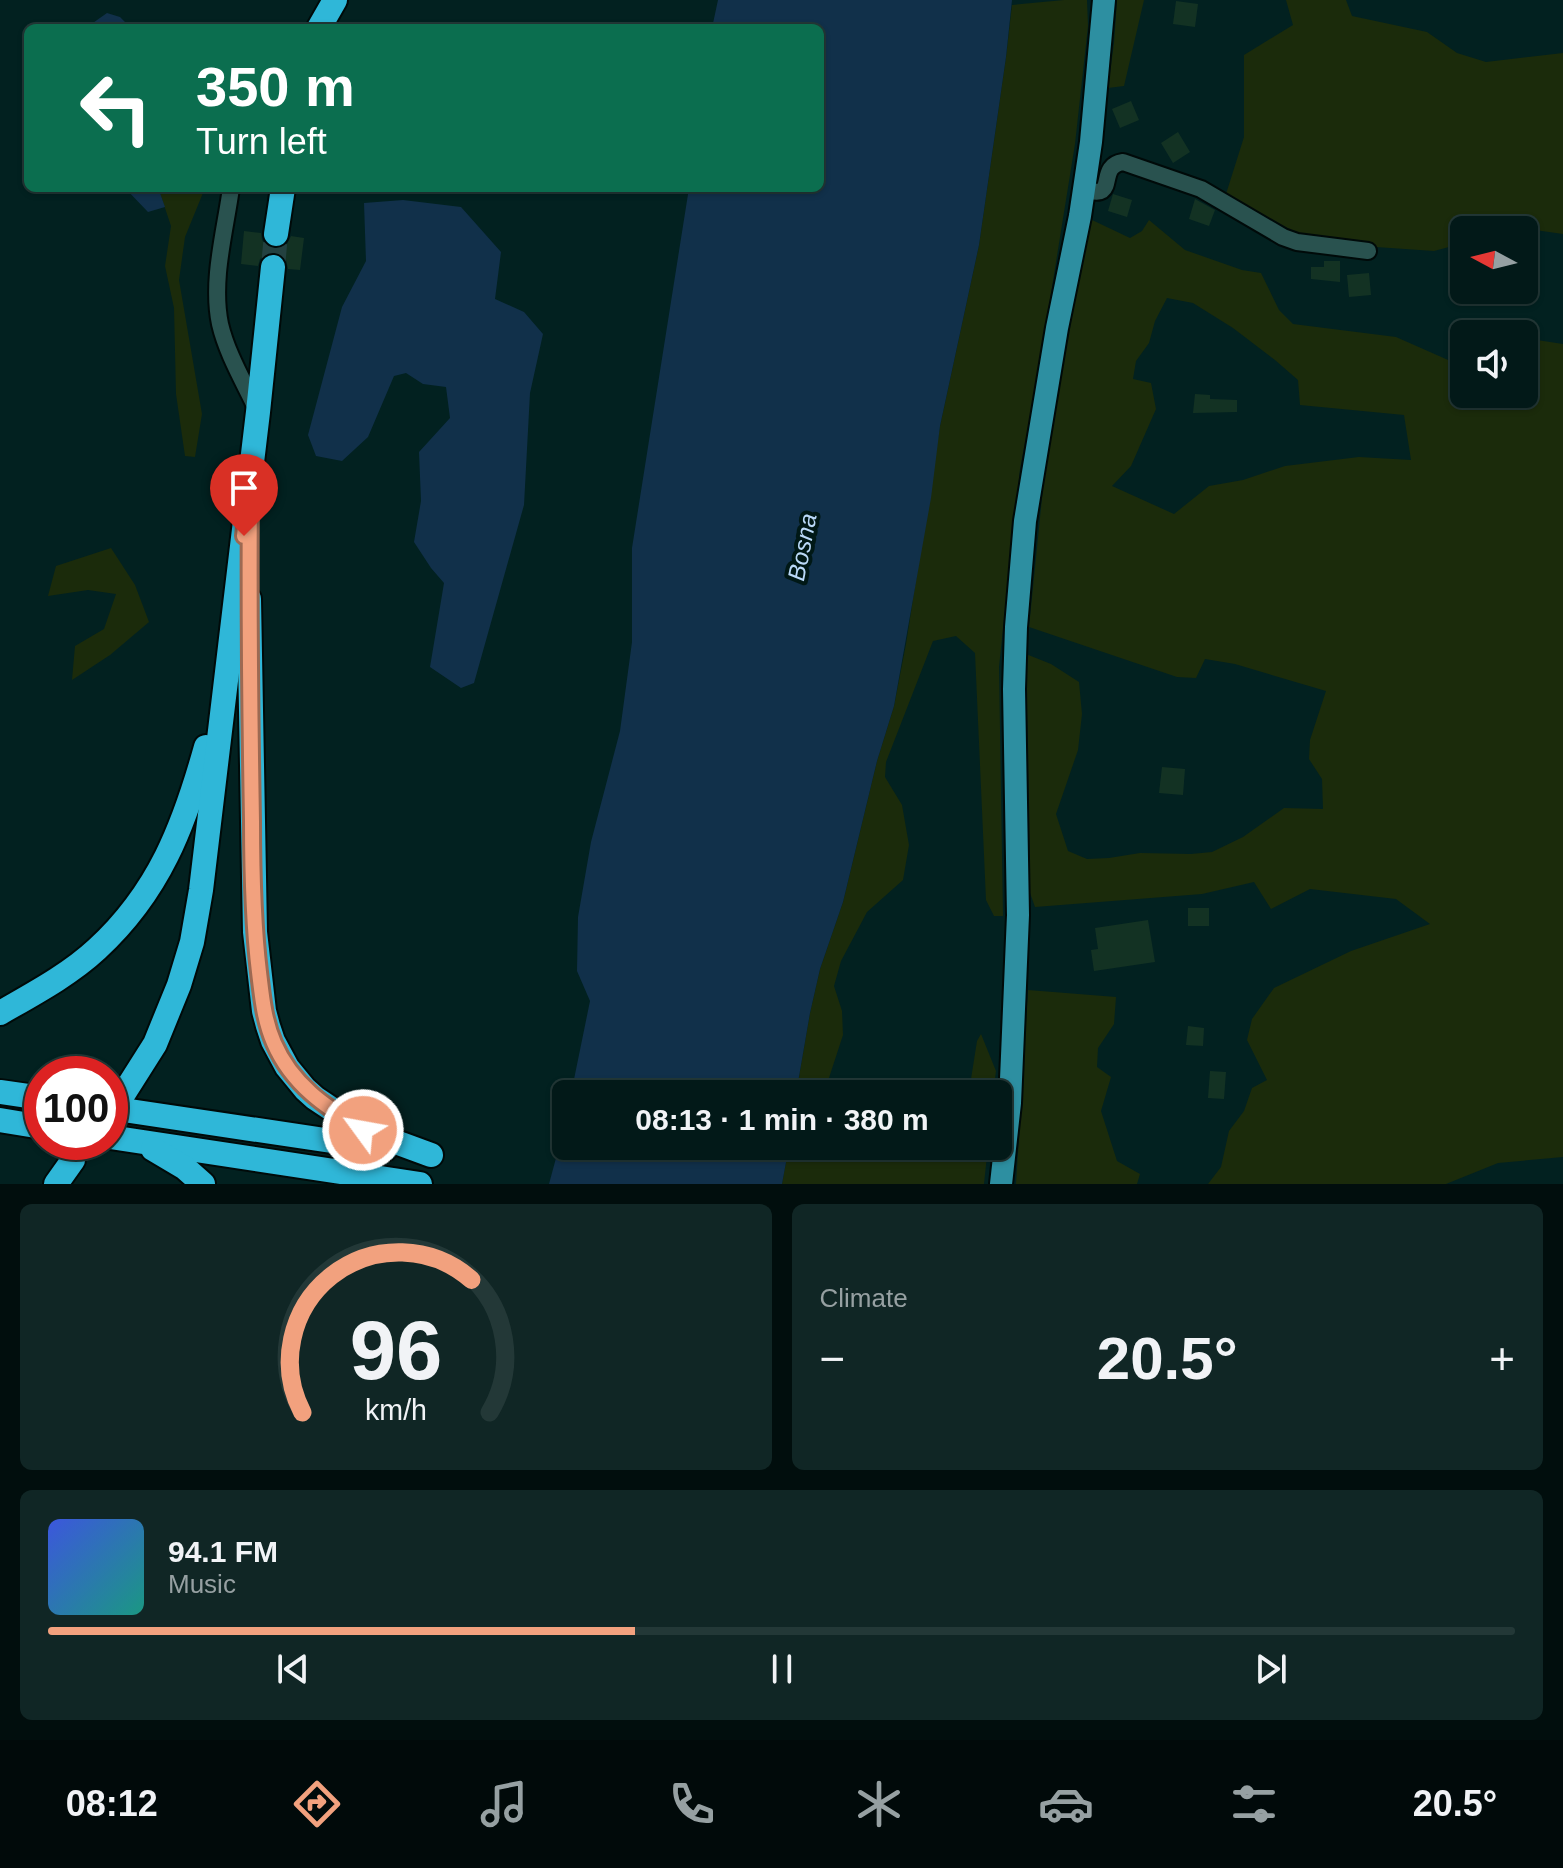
<!DOCTYPE html>
<html lang="en">
<head>
<meta charset="utf-8">
<style>
  :root { --surface:#021918; --page:#102625; --text:#f1f3f6; --muted:#96a0a2; --line:#233837; --accent:#f2a17e }
  body { margin:0; font-family:Arial,sans-serif; background:var(--page); color:var(--text); height:100vh; display:flex; flex-direction:column; font-size:30px; white-space:nowrap }
  * { box-sizing:border-box; margin:0 }
  p { font-size:26px; color:var(--muted) }
  .icon { flex:none; width:44px; height:44px; fill:none; stroke:currentColor; stroke-width:2; stroke-linecap:round; stroke-linejoin:round }
  .map { position:relative; height:1184px; overflow:hidden }
  .sheet { display:flex; flex-direction:column; gap:20px; padding:20px; background:#010e0d; flex:1 }
  .sheet>* { flex:none }
  .banner { position:absolute; left:24px; top:24px; width:800px; height:168px; border-radius:12px; box-shadow:0 2px 6px #0004,0 0 0 2px var(--line); background:#0b6e4f; color:#fff; overflow:hidden }
  .needle { width:52px; rotate:277deg }
  .tools { position:absolute; left:1450px; top:216px; display:grid; gap:16px }
  .tools a { display:grid; place-items:center; width:88px; height:88px; border-radius:12px; background:var(--surface); box-shadow:0 2px 6px #0004,0 0 0 2px var(--line); font-size:40px }
  .speed { position:absolute; left:24px; top:1056px; display:flex; gap:16px; font-size:40px; font-weight:700; text-align:center }
  .speed>* { display:grid; place-content:center; width:104px; height:104px; border-radius:50%; background:var(--surface); box-shadow:0 2px 6px #0004,0 0 0 2px var(--line); line-height:1 }
  .speed .limit { border:12px solid #d22; background:#fff; color:#111 }
  .pin { position:absolute; display:grid; place-items:center; width:68px; height:68px; color:#fff; margin:-82px -34px; border-radius:50% 50% 50% 0; rotate:-45deg; box-shadow:0 0 8px #0007 }
  .pin .icon { rotate:45deg }
  .me { position:absolute; width:88px; margin:-44px; rotate:302deg; stroke-linejoin:round; filter:drop-shadow(0 0 6px #0008) }
  .turn { display:flex; align-items:center; gap:28px; height:168px; padding:0 40px; font-size:36px }
  .turn .icon { width:104px; height:104px; stroke-width:2.5 }
  .turn b { display:block; font-size:56px; line-height:68px }
  .big { font-size:60px; font-weight:700; line-height:1.1 }
  .sheet .widget { flex:1; display:flex; flex-direction:column; justify-content:center; gap:12px; min-width:0; padding:0 28px; border-radius:12px; background:var(--page) }
  .sheet .dial { align-items:center; gap:0 }
  .dial svg { height:208px; overflow:visible; fill:none; stroke:var(--line); stroke-width:7; stroke-linecap:round; text-anchor:middle }
  .dial text { fill:var(--text); stroke:none }
  .song { display:flex; align-items:center; gap:24px }
  .cover { width:96px; height:96px; border-radius:12px; background:linear-gradient(135deg,hsl(230 70% 55%),hsl(170 70% 35%)) }
  .played { height:8px; border-radius:4px; background:linear-gradient(90deg,var(--accent) 40%,var(--line) 40%) }
  .keys { display:flex; justify-content:space-around; direction:ltr }
  .heat { display:flex; justify-content:space-between; align-items:center; font-size:44px; direction:ltr }
  .sheet .tiles { flex:1; display:grid; gap:20px; grid-template-columns:1fr 1fr }
  .widget:last-child { grid-column:span 2 }
  .trip { position:absolute; left:552px; top:1080px; width:460px; height:80px; border-radius:12px; background:var(--surface); box-shadow:0 2px 6px #0004,0 0 0 2px var(--line); font-weight:700; line-height:80px; text-align:center }
  .dock { display:flex; height:128px; justify-content:space-around; align-items:center; background:#010a0a; color:var(--muted) }
  .dock .icon { width:56px; height:56px }
  .dock .active { color:var(--accent) }
  .dock b { font-size:36px; color:var(--text) }
  .map>svg:first-child { display:block }
</style>
</head>
<body>
<div class="map">
<svg width="1563" height="1184" viewBox="0 0 1563 1184">
  <rect width="100%" height="100%" fill="#022120"/>
  <g fill="#1b2b0b" fill-rule="evenodd">
    <path d="M1064,0H1087L1088,26L1075,144L1038,374L1020,469L999,667L1003,916H994L986,900L975,653L956,636L933,641L886,762L885,777L902,805L909,845L903,880L867,912L841,961L834,986L842,1011L843,1035L827,1084L828,1093L831,1094H796L810,1013L820,969L843,902L877,761L894,706L906,644L940,426L979,245L1006,57L1012,5Z"/>
    <path d="M1117,0H1144L1124,86L1108,88L1114,43Z"/>
    <path d="M1286,0H1346L1352,16L1427,32L1457,53L1486,62L1563,53V234L1528,229L1464,230V243L1434,251L1376,247L1302,236L1226,194L1244,137V55L1293,25Z"/>
    <path d="M162,188H205L185,237L179,280L202,414L195,457L185,456L176,394L174,308L165,266L171,226L160,193Z"/>
    <path d="M1090,219L1130,238L1142,231L1149,220L1185,250L1242,270L1261,273L1279,310L1293,324L1396,337L1464,367V394H1524V338L1563,344V1157L1498,1163L1446,1184H1208L1221,1167L1229,1131L1244,1111L1252,1088L1267,1080L1247,1040L1252,1019L1274,988L1351,951L1430,924L1396,899L1310,889L1271,909L1254,882L1202,894L1035,907L1030,893L1026,654L1051,664L1079,682L1082,714L1078,750L1056,814L1068,851L1087,859L1109,858L1140,853L1191,854L1212,852L1243,837L1284,808L1323,809L1322,779L1309,759L1310,740L1326,691L1235,664L1205,659L1196,678L1177,677L1029,627L1046,458ZM1167,298L1193,303L1233,328L1275,360L1298,380L1300,405L1404,415L1411,460L1359,457L1285,466L1243,480L1209,486L1174,514L1112,486L1131,466L1156,409L1151,383L1133,379L1136,361L1149,343L1155,321Z"/>
    <path d="M111,548L135,585L149,622L110,655L72,680L75,646L104,629L116,594L88,590L48,596L56,566Z"/>
    <path d="M1028,990L1116,997L1114,1024L1098,1048L1097,1067L1111,1077L1101,1111L1117,1161L1140,1174L1137,1184H1016Z"/>
    <path d="M981,1034L996,1071L993,1094H847L873,1084L907,1081L939,1083L971,1079L977,1041Z"/>
    <path d="M789,1146H988L984,1184H782Z"/>
  </g>
  <g fill="#11304a">
    <path d="M718,0H1012L1006,57L979,245L940,426L931,498L894,706L877,761L843,902L820,969L810,1013L796,1094H571L590,1001L577,971L578,917L591,842L620,731L632,642V548L689,188H820V28H712Z"/>
    <path d="M107,13L120,17L131,28H79L90,25Z"/>
    <path d="M125,188H162L160,193L165,207L148,212Z"/>
    <path d="M403,200L461,207L501,252L495,299L524,312L543,334L530,393L524,505L474,683L461,688L430,667L444,583L431,568L414,542L421,501L419,452L450,418L446,387L423,384L406,373L394,376L368,437L342,461L316,456L308,435L342,307L366,261L364,203Z"/>
    <path d="M566,1121V1146H789L782,1184H549Z"/>
  </g>
  <g fill="#133223">
    <path d="M1176,1L1198,4L1195,27L1173,24Z"/>
    <path d="M1131,101L1139,120L1120,128L1112,109Z"/>
    <path d="M1178,132L1190,152L1173,163L1161,143Z"/>
    <path d="M1113,194L1132,200L1127,217L1108,211Z"/>
    <path d="M1195,199L1215,210L1209,226L1189,219Z"/>
    <path d="M244,231L261,233L262,240L266,245L275,249L282,248L287,244L291,236L304,238L300,270L288,269L286,260L282,255L275,252L266,254L260,259L258,266L241,264Z"/>
    <path d="M1324,261H1340V282L1311,279V267H1324Z"/>
    <path d="M1369,273L1371,295L1349,297L1347,275Z"/>
    <path d="M1195,394L1210,395V399L1237,400V412L1193,413Z"/>
    <path d="M1162,767L1185,769L1183,795L1159,793Z"/>
    <rect x="1188" y="908" width="21" height="18"/>
    <path d="M1148,920L1155,962L1094,971L1091,950L1098,949L1095,928Z"/>
    <path d="M1188,1026L1204,1028L1203,1046L1186,1045Z"/>
    <path d="M1210,1071L1226,1072L1224,1099L1208,1098Z"/>
  </g>
  <g fill="none" stroke-linecap="round" stroke-linejoin="round">
    <g stroke="#234140" stroke-width="24" stroke-dasharray="24 12" stroke-linecap="butt">
      <path d="M273,267L276,234"/>
      <path d="M73,1160L86,1142"/>
    </g>
    <g stroke="#000a09" stroke-width="20">
      <g id="minor">
        <path d="M231,188C225,232 211,280 220,324C227,354 244,382 257,410"/>
        <path d="M1084,189C1120,202 1095,166 1123,162L1201,189L1283,237L1297,242L1368,251"/>
      </g>
    </g>
    <g stroke="#000a09" stroke-width="26">
      <path id="major" d="M1001,1184L1010,1103L1018,915L1014,689L1016,627L1025,521L1057,328L1080,216L1091,142L1104,0"/>
    </g>
    <g stroke="#000a09" stroke-width="28">
      <g id="highway">
        <path d="M319,28L335,0"/>
        <path d="M276,234L283,188"/>
        <path d="M249,599L255,932L264,1011L268,1026L273,1041L287,1067L305,1089L315,1098L363,1130L431,1155"/>
        <path d="M0,1013C33,994 69,975 97,949C159,892 184,826 206,747"/>
        <path d="M0,1092L42,1098"/>
        <path d="M124,1093L155,1044L179,985L192,942L201,890L230,647L258,412L273,267"/>
        <path d="M110,1108L385,1149"/>
        <path d="M0,1120L42,1127"/>
        <path d="M110,1137L420,1184"/>
        <path d="M153,1149L185,1168L203,1184"/>
        <path d="M56,1184L73,1160"/>
      </g>
    </g>
    <use href="#minor" stroke="#29524f" stroke-width="16"/>
    <use href="#major" stroke="#2d8fa1" stroke-width="22"/>
    <use href="#highway" stroke="#2fb7d8" stroke-width="24"/>
  </g>
  <g fill="none" stroke-linecap="round" stroke-linejoin="round">
    <g stroke="#9d6952" stroke-width="20">
      <path id="route" d="M244,536L250,481C249,594 250,707 252,821C252,871 253,922 259,972C262,997 264,1020 274,1043C292,1085 326,1107 363,1130"/>
    </g>
    <use href="#route" stroke="#f2a17e" stroke-width="14"/>
  </g>
  <g text-anchor="middle" dominant-baseline="central" stroke-width="8" stroke-linejoin="round" paint-order="stroke">
    <g font-size="24" font-style="italic" fill="#bad9f8" stroke="#001816">
      <text transform="translate(802 547) rotate(-79)">Bosna</text>
    </g>
  </g>
</svg>
<div class="tools">
<a><svg class="needle" viewBox="-14 -14 28 28"><path d="M0-13l5 13h-10z" fill="#e53935"/><path d="M0 13l5-13h-10z" fill="#96a0a2"/></svg></a>
<a><svg class="icon" aria-label="sound" viewBox="0 0 24 24"><path d="M4 9h4l5-4v14l-5-4H4zM17 9q2 3 0 6"/></svg></a>
</div>
<div class="speed"><div class="limit">100</div></div>
<div class="pin" style="left:244px;top:536px;background:#d93025"><svg class="icon" aria-label="arrive" viewBox="0 0 24 24"><path d="M6 21V4h12l-3 4 3 4H6"/></svg></div>
<svg class="me" style="left:363px;top:1130px" viewBox="-20 -20 40 40"><circle r="17" fill="#f2a17e" stroke="#fff" stroke-width="3"/><path d="M0-11L8 9 0 5-8 9z" fill="#fff"/></svg>
<div class="trip">08:13 · 1 min · 380 m</div>
<div class="banner">
<div class="turn"><svg class="icon" aria-label="left" viewBox="0 0 24 24"><path d="M17 20v-9H6M10 6l-5 5 5 5"/></svg><div><b>350 m</b>Turn left</div></div>
</div>
</div>
<section class="sheet">
<div class="tiles">
<div class="widget dial"><svg viewBox="0 0 100 80">
<path d="M14 69A42 42 0 1 1 86 69"/>
<path d="M14 69A42 42 0 0 1 79 18" stroke="#f2a17e"/>
<text x="50" y="56" font-size="32" font-weight="700">96</text>
<text x="50" y="72" font-size="11">km/h</text>
</svg></div>
<div class="widget"><p>Climate</p>
<div class="heat"><a>−</a><b class="big">20.5°</b><a>+</a></div>
</div>
<div class="widget">
<div class="song"><i class="cover"></i><div><b>94.1 FM</b><p>Music</p></div></div>
<div class="played"></div>
<div class="keys"><svg class="icon" aria-label="previous" viewBox="0 0 24 24"><path d="M18 5L8 12l10 7zM5 5v14"/></svg><svg class="icon" aria-label="pause" viewBox="0 0 24 24"><path d="M8 5v14M16 5v14"/></svg><svg class="icon" aria-label="next" viewBox="0 0 24 24"><path d="M6 5l10 7-10 7zM19 5v14"/></svg></div>
</div>
</div>
</section>
<nav class="dock">
<b>08:12</b>
<svg class="icon active" aria-label="directions" viewBox="0 0 24 24"><path d="M12 3l9 9-9 9-9-9zM9 14v-3h6M13 9l2 2-2 2"/></svg>
<svg class="icon" aria-label="music" viewBox="0 0 24 24"><path d="M9 18V5l10-2v13"/><circle cx="6" cy="18" r="3"/><circle cx="16" cy="16" r="3"/></svg>
<svg class="icon" aria-label="phone" viewBox="0 0 24 24"><path d="M5 4h4l2 5-3 2q2 4 5 5l2-3 5 2v4C11 20 4 13 5 4z"/></svg>
<svg class="icon" aria-label="climate" viewBox="0 0 24 24"><path d="M12 3v18M4 7l16 10M4 17L20 7"/></svg>
<svg class="icon" aria-label="car" viewBox="0 0 24 24"><path d="M5 17H2v-5l4-1 3-4h7l3 4 3 1v5h-3M9 17h6M6 11h13"/><circle cx="7" cy="17" r="2"/><circle cx="17" cy="17" r="2"/></svg>
<svg class="icon" aria-label="filters" viewBox="0 0 24 24"><path d="M4 7h16M4 17h16"/><circle cx="9" cy="7" r="2"/><circle cx="15" cy="17" r="2"/></svg>
<b>20.5°</b>
</nav>
</body>
</html>
